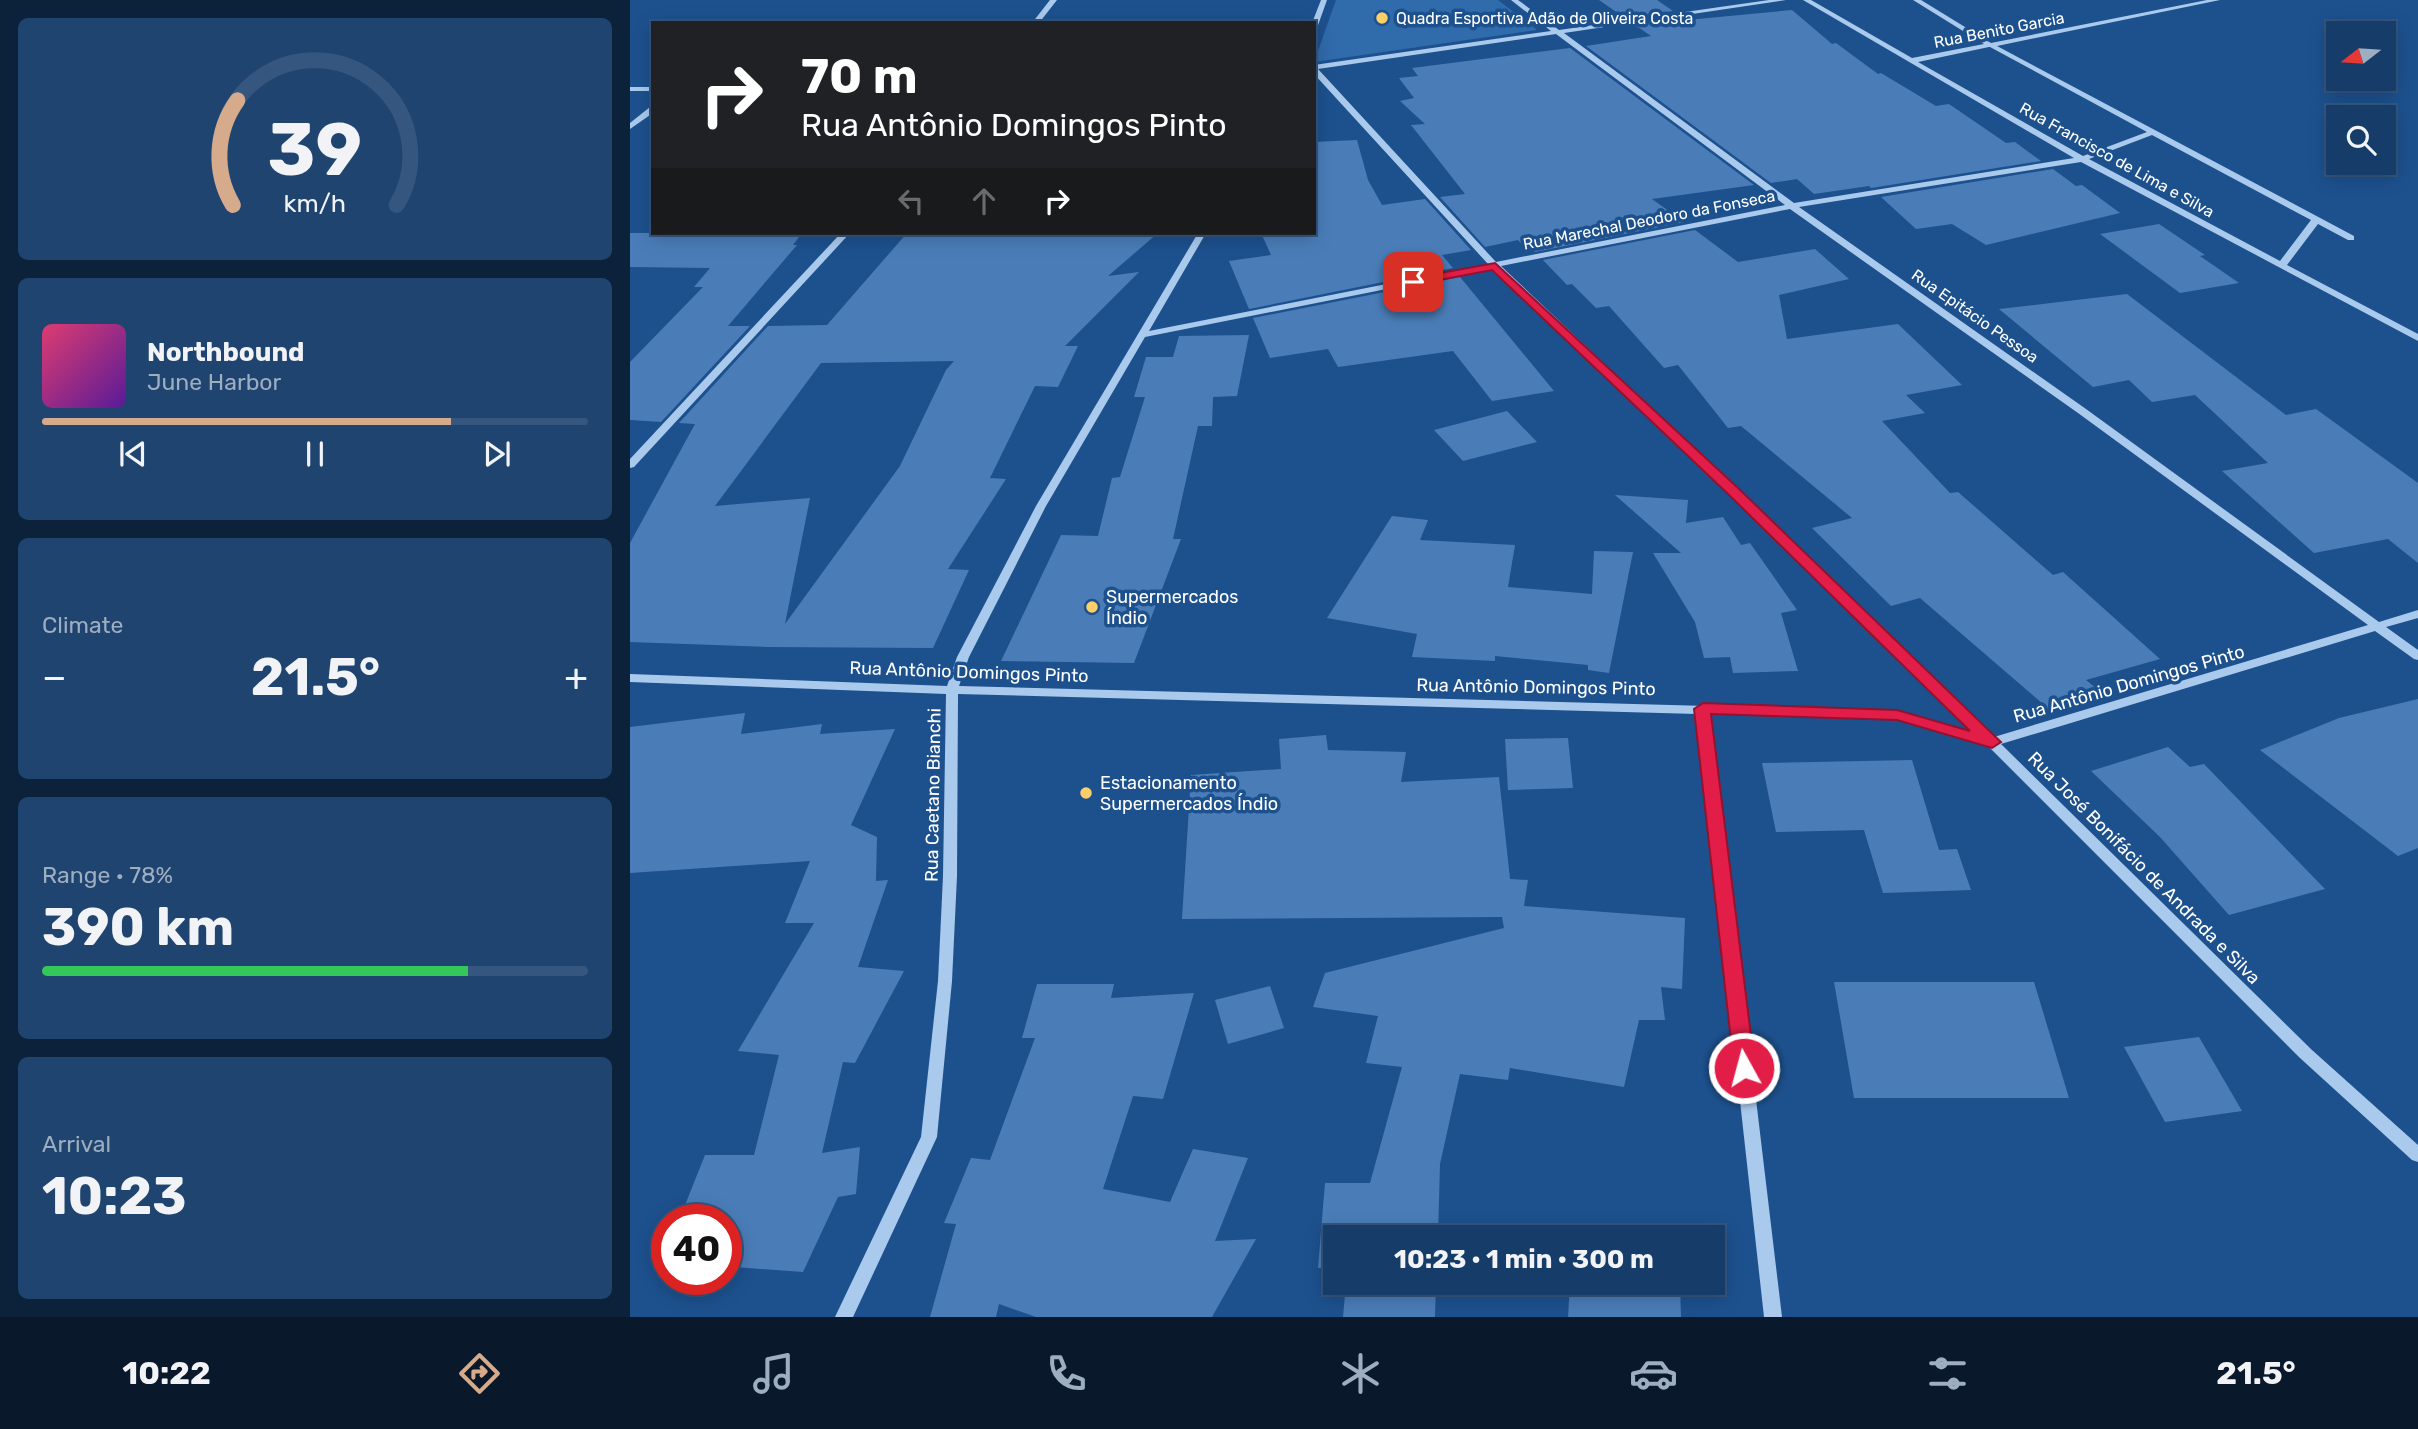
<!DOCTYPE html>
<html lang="en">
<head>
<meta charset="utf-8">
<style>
  :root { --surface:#163d6a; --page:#1f4470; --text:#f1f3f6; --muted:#9eaec1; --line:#35567e; --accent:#d6ab8b }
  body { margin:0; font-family:Rubik,sans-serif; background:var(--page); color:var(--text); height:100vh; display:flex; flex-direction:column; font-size:26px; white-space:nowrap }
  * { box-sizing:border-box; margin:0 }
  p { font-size:23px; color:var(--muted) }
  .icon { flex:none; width:38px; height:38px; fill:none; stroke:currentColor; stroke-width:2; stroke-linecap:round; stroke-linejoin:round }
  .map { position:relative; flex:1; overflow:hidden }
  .details { display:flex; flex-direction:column; gap:18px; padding:18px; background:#0c223a; width:630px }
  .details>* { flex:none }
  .hud { position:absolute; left:21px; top:21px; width:665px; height:214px; border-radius:0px; box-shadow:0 4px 18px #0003,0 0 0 2px var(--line); background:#202124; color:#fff; overflow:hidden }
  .needle { width:46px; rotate:253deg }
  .tools { position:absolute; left:1696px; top:21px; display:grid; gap:14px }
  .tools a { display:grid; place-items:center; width:70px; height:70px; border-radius:0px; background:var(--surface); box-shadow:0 4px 18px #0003,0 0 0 2px var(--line); font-size:35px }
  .speed { position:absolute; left:21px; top:1204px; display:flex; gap:14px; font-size:35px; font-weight:700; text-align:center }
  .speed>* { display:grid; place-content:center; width:91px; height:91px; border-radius:50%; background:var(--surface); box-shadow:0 4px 18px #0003,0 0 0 2px var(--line); line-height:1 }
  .speed .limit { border:10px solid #d22; background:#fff; color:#111 }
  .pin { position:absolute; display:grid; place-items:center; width:60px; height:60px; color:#fff; margin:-30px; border-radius:14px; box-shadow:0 4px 10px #0006 }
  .me { position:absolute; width:77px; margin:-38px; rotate:353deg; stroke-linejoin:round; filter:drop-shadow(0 0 5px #0008) }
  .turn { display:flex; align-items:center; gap:24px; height:147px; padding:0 35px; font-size:32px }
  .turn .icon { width:91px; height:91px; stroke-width:2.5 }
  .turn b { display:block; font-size:49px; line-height:60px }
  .lanes { display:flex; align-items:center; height:66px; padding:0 35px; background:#0003; justify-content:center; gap:35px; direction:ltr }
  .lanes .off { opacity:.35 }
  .big { font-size:52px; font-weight:700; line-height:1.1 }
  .details .widget { flex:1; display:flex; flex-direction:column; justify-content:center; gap:10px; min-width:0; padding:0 24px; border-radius:10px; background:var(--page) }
  .details .dial { align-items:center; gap:0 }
  .dial svg { height:182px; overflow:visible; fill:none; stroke:var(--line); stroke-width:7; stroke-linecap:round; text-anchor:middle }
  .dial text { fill:var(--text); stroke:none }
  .song { display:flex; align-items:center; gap:21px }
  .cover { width:84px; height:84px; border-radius:10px; background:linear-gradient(135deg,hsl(340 70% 55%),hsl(270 70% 35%)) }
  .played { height:7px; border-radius:4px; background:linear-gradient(90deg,var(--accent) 75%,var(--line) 75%) }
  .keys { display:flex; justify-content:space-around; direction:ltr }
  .heat { display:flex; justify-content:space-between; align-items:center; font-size:38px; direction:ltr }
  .charge { height:10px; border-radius:5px; background:linear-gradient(90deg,#34c759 78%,var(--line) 0) }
  .trip { position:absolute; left:693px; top:1225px; width:402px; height:70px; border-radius:0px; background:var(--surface); box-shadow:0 4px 18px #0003,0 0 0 2px var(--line); font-weight:700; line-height:70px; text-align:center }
  .dock { display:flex; height:112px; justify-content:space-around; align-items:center; background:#09182a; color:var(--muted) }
  .dock .icon { width:49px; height:49px }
  .dock .current { color:var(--accent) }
  .dock b { font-size:32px; color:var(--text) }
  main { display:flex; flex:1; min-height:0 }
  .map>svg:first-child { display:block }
</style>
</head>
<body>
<main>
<section class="details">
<div class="widget dial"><svg viewBox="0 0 100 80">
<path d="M14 69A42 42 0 1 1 86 69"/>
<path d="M14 69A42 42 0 0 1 16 23" stroke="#d6ab8b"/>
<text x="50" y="56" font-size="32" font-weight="700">39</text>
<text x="50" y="72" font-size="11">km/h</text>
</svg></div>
<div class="widget">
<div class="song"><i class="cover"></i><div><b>Northbound</b><p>June Harbor</p></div></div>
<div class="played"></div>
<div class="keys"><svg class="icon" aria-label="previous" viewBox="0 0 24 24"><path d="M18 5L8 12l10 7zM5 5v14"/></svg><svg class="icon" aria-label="pause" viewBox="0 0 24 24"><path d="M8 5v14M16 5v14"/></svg><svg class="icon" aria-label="next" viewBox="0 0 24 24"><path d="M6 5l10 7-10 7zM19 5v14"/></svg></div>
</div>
<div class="widget"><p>Climate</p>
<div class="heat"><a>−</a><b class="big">21.5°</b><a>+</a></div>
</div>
<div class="widget"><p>Range · 78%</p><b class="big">390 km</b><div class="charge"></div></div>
<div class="widget"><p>Arrival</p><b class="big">10:23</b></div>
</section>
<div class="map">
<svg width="1788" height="1317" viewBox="0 0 1788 1317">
  <rect width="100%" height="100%" fill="#1d518e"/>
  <path fill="#306bac" d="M706,0H868L907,30L684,62Z"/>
  <g fill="#4a7db8" fill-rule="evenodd">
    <path d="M969,0H1027L1043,11L995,18Z"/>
    <path d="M1162,10L1202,44L1206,43L1248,74L1251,73L1306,106L1319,104L1376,143L1385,142L1411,161L1241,188L1239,186L1184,194L1167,179L1141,183L956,46L1021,36L1005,25L1054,18L1057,20Z"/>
    <path d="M940,48L1124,185L1022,199L1054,222L905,252L902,249H896L888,240L855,247L810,197L835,194L781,125L795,124L770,101L784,98L769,78L788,76L782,68Z"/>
    <path d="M727,140L738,180L752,205L795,199L841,250L812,255L823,268L619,309L599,261L641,255L631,233H684V142Z"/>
    <path d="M1423,169L1446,186L1452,185L1490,213L1356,245L1322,224L1286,229L1251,197Z"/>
    <path d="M1529,224L1575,255L1570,256L1609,283L1550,293L1470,234Z"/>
    <path d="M1065,230L1108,262L1185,249L1219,279L1149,295L1157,339L1268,324L1332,385L1276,395L1295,413L1252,421L1320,493L1328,492L1423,575L1433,572L1530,659L1456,680L1472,693L1421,711L1290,598L1261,606L1182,528L1222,518L1111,426L1098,428L1048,365L1034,368L979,306L966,308L942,284L937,285L913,260Z"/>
    <path d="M0,233H172L163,245H167L98,326H120L31,422L0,420V362L73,287H64L80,268L0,267Z"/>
    <path d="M277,233H528L478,276L509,272L435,346H448L428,387L405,386L360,478L376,479L318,569L339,570L303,648L138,647L0,642V543L65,424L49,423L138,326L197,325ZM324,361L316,370L270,466L155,624L180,498L85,506L191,363Z"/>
    <path d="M830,277L924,391L862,401L823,351L708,367L698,349L640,358L623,318Z"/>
    <path d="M1497,294L1656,415L1686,409L1788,483V563L1758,539L1684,553L1592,471L1638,463L1565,395L1522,402L1499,380L1463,387L1369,309Z"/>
    <path d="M619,335L607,396L583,397L582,426H568L543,539H551L504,663L371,661L431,535L468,536L482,478L490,477L515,397H504L516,357H543L549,336Z"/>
    <path d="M877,411L907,442L833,461L804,430Z"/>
    <path d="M985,495L1058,500L1056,523L1093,517L1111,545L1120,543L1167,610L1151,613L1168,671L1103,673L1100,657L1074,658L1065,622L1023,553H1051Z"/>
    <path d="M762,516L798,520L790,540L885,545L878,587L962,594L964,551L1003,552L979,673L958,670V665L865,656V661L782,657L787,634L697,618Z"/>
    <path d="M1788,699V848L1768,856L1630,750L1709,718Z"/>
    <path d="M115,713L111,734L192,724L190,734L265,729L221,825L247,837L246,881L258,880L228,967L274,971L225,1063L213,1062L192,1153L230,1147L226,1194L208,1197L173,1272L105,1267L101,1277H96V1220H49L75,1155H124L149,1055L108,1051L184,923H155L180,861L0,873V727Z"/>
    <path d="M696,735L698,750L776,752L771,782L869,777L880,879L898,880L894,906L1055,918L1052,989L1031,987L1035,1020H1009L994,1087L880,1068L878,1080L830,1074L810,1164L808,1237H705V1267L688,1268L695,1183H740L772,1067L736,1063L748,1016L683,1007L695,973L874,928L872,917L552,919L561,775L651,769L649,739Z"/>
    <path d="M938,738L943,788L878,790L875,739Z"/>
    <path d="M1538,747L1560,767L1574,764L1695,889L1599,915L1530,837L1461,771Z"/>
    <path d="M1282,760L1309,850L1327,849L1341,890L1253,893L1234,830L1146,832L1132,763Z"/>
    <path d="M1204,982H1404L1439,1098H1224Z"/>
    <path d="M407,984H484L481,998L564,993L533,1099L503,1096L473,1189L540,1202L563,1149L618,1158L585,1241L626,1239L582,1317H406L369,1304L366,1317H300L326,1224L314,1223L341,1158L360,1160L405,1038H392Z"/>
    <path d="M640,986L654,1028L598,1044L585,1000Z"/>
    <path d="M1569,1037L1612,1111L1535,1122L1494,1047Z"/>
    <path d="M716,1283H806L805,1317H713Z"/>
    <path d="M940,1283H1050L1051,1317H938Z"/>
  </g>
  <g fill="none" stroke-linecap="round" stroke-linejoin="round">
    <g fill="#aacaed" fill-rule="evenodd">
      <path d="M420,0H427L409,23H402Z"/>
      <path d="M691,0H697L687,28L684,30V23H682Z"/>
      <path d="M881,0H888L929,30L1139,0H1156L934,33L1164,203L1444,158L1173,0H1181L1282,58L1354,44L1283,0H1291L1361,43L1577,0H1590L1367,46L1724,236V240H1718L1688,224L1657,265L1788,334V341L1451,162L1169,207L1456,409L1749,622L1788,610V618L1756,627L1788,650V660L1784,659L1745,631L1371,744L1682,1050L1788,1145V1162L1782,1160L1670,1058L1357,745L1267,719L1080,714L1152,1317H1134L1067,714L328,694L327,876L322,981L307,1137L223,1317H205L291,1137L308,981L313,876L316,694L0,682V674L317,686L327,657L406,506L568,233H576L519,331L858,264L684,74V65L921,31ZM926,34L1155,205L866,262L688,69ZM1359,47H1360L1517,132L1453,156L1288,62ZM1522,135L1681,220L1650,261L1459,159ZM1160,209L1448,413L1738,625L1364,737L1106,488L871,266ZM862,268L1098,492L1345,733L1267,711L329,686L339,657L416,506L515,337Z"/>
      <rect x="0" y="87" width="23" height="4"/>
      <path d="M20,107H23V113L0,129V123Z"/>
      <path d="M211,233H220L4,467L0,468V459Z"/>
    </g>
  </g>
  <path fill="#e11d48" stroke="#92132f" stroke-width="2" d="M865,263L1107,487L1371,742L1362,748L1267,720L1081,714L1125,1068L1122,1074L1114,1076L1107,1074L1104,1068L1064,709L1073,703L1267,710L1340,731L1097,493L862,270L783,285L777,282L783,278Z"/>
  <g fill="#fdcf68" stroke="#1d518e" stroke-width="2.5">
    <circle cx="752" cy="18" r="7"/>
    <circle cx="462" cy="607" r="7"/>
    <circle cx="456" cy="793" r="7"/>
  </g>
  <g text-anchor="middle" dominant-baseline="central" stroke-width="7" stroke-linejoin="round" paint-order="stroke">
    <g font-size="16" fill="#fff" stroke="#1d518e" text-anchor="start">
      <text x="766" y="18">Quadra Esportiva Adão de Oliveira Costa</text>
    </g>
    <g font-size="16" fill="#fff" stroke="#1d518e">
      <text transform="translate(1369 30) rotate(-11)">Rua Benito Garcia</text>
      <text transform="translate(1487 160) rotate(29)">Rua Francisco de Lima e Silva</text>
      <text transform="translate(1019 220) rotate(-11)">Rua Marechal Deodoro da Fonseca</text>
      <text transform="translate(1345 316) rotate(35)">Rua Epitácio Pessoa</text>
    </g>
    <g font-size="18" fill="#fff" stroke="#1d518e" text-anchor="start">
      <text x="476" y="597">Supermercados<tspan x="476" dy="21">Índio</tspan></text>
      <text x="470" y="783">Estacionamento<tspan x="470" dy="21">Supermercados Índio</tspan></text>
    </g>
    <g font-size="18" fill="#fff" stroke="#1d518e">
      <text transform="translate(339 672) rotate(2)">Rua Antônio Domingos Pinto</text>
      <text transform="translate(1499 684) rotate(-16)">Rua Antônio Domingos Pinto</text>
      <text transform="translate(906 687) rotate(1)">Rua Antônio Domingos Pinto</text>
      <text transform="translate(303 795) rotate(-89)">Rua Caetano Bianchi</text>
      <text transform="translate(1514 868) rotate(45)">Rua José Bonifácio de Andrada e Silva</text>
    </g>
  </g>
</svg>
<div class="tools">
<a><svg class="needle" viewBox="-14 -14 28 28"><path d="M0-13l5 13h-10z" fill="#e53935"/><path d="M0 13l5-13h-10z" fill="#9eaec1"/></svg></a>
<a><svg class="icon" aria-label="search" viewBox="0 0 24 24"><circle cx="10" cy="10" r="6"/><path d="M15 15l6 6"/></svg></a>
</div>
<div class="speed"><div class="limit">40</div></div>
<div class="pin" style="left:783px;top:282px;background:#d93025"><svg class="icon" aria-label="arrive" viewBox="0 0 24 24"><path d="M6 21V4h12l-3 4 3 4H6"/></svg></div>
<svg class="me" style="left:1114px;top:1068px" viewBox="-20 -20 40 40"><circle r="17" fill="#e11d48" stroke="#fff" stroke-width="3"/><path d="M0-11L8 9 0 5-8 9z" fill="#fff"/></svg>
<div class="trip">10:23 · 1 min · 300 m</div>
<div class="hud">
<div class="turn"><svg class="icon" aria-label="right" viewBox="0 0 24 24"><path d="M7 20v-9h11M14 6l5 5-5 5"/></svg><div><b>70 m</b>Rua Antônio Domingos Pinto</div></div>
<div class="lanes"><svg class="icon off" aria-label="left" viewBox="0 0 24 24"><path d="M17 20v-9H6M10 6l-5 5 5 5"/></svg><svg class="icon off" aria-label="ahead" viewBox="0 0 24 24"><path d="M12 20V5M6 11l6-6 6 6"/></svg><svg class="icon" aria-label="right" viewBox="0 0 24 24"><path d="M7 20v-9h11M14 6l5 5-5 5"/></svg></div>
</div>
</div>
</main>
<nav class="dock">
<b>10:22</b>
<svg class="icon current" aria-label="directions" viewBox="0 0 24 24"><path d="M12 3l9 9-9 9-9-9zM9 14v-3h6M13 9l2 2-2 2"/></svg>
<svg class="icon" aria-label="music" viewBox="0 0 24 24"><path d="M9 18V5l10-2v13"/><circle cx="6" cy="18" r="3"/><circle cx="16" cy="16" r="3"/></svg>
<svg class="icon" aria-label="phone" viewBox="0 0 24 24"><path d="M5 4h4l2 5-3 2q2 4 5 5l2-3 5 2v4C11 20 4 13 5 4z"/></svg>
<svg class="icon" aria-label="climate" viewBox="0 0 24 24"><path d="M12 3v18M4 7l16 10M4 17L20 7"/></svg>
<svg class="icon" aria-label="car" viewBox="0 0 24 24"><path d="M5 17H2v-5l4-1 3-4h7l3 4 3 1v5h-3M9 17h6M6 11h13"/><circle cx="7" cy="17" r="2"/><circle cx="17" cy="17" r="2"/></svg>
<svg class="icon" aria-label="filters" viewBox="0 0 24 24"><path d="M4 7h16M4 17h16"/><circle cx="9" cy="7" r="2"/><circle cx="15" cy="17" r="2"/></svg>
<b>21.5°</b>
</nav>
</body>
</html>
